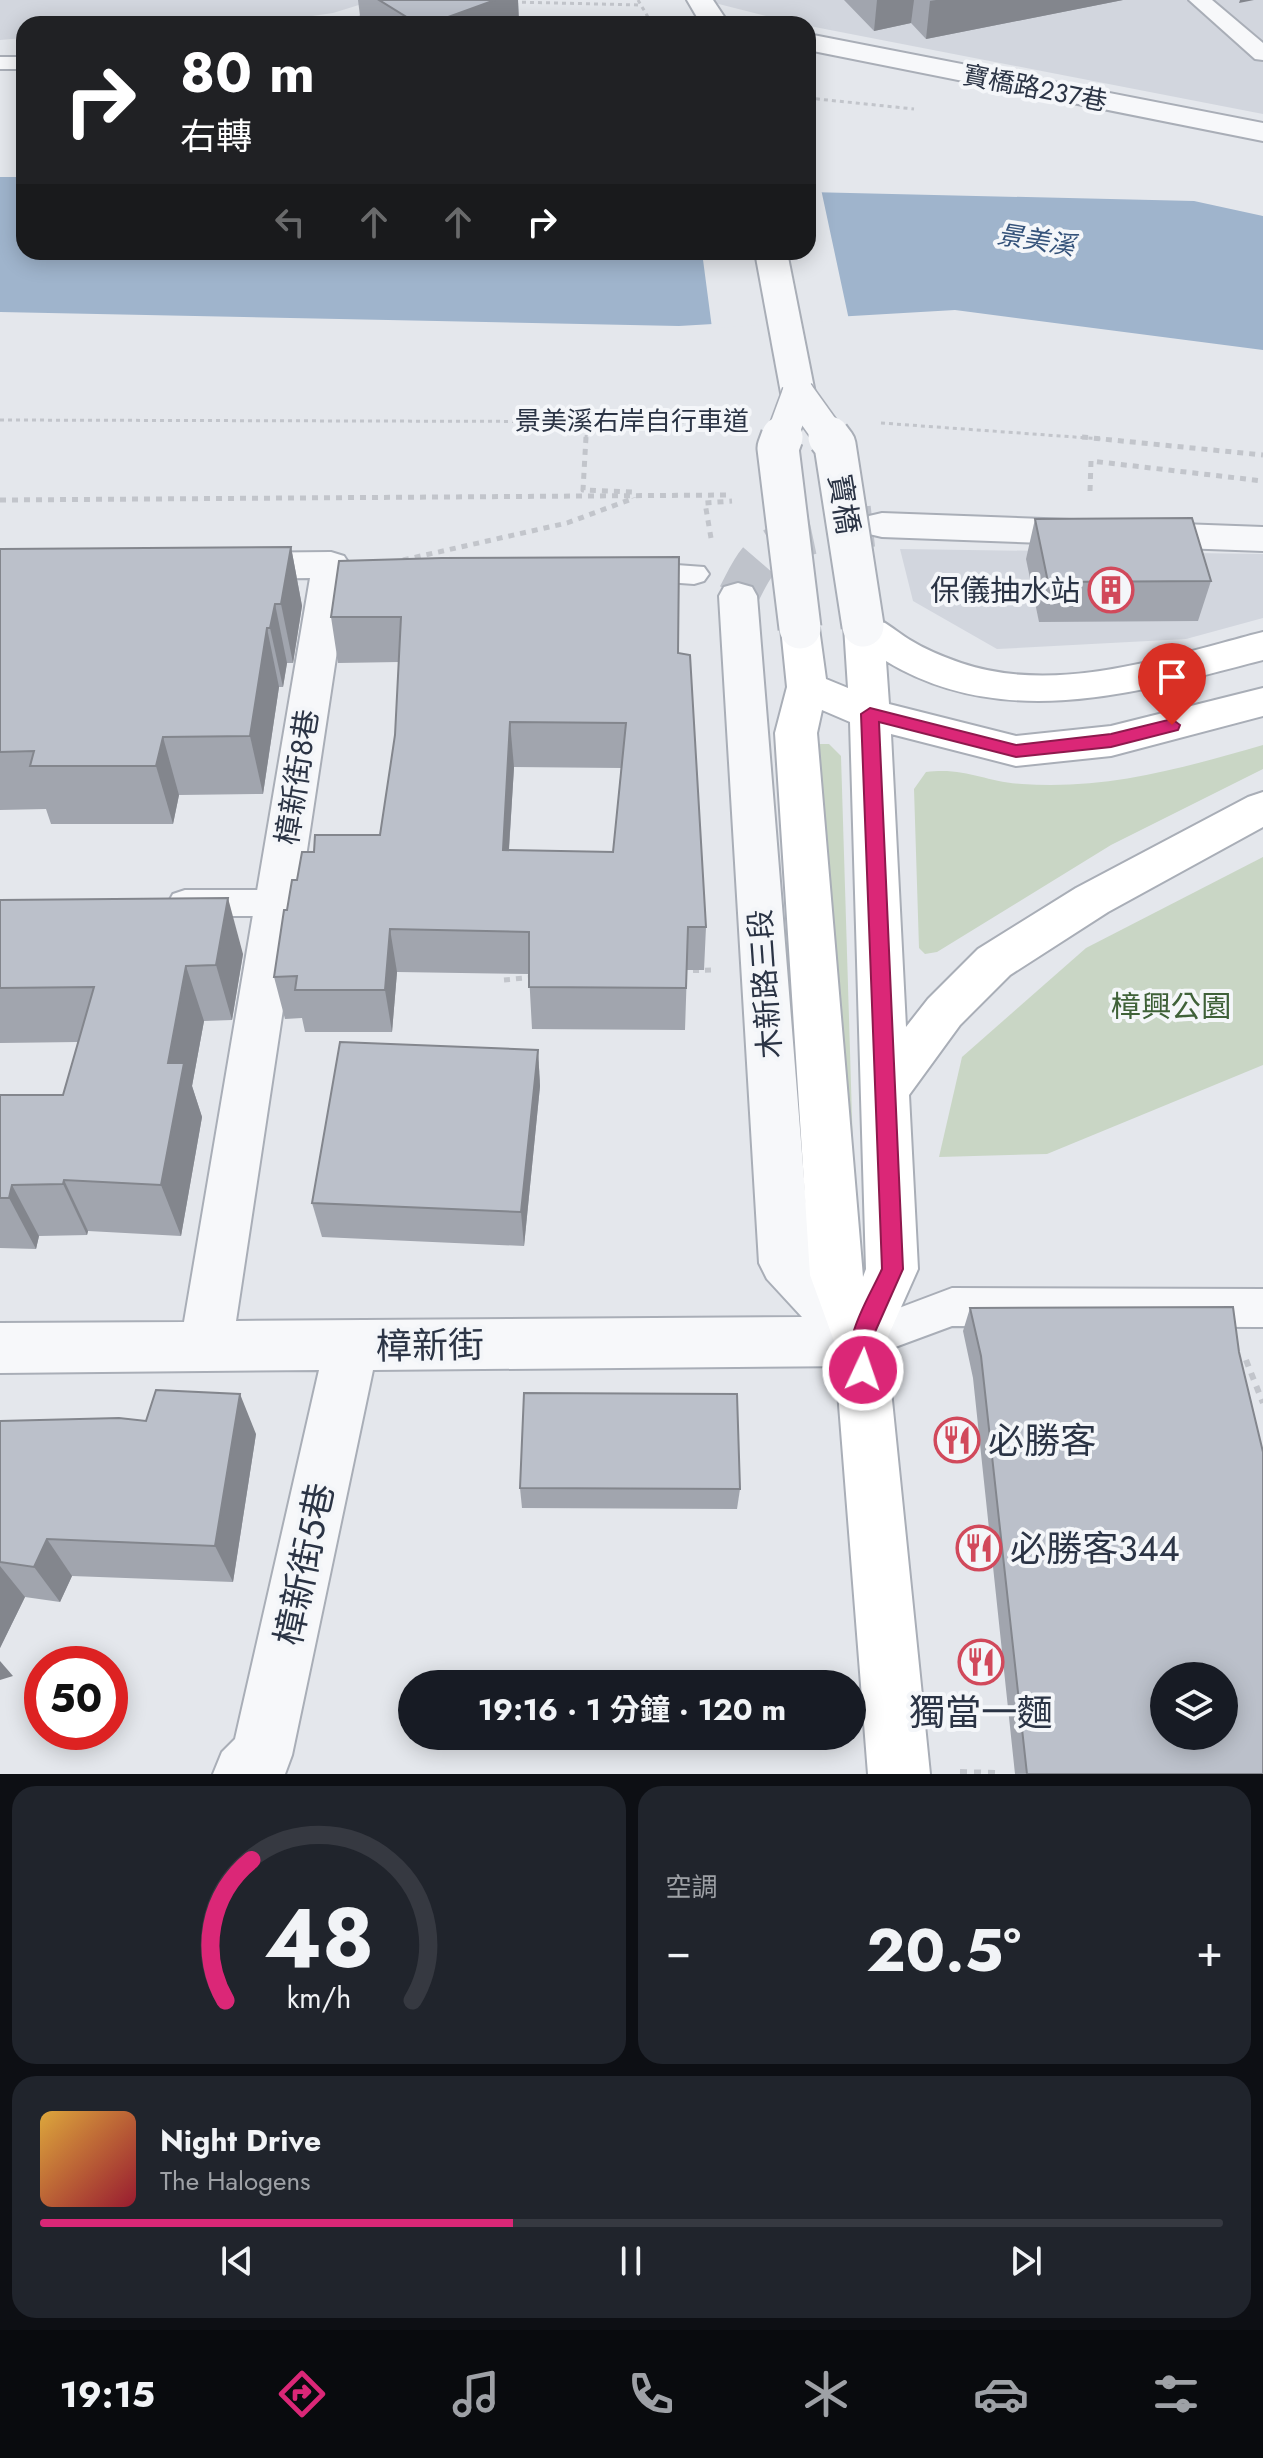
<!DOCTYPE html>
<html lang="zh-TW">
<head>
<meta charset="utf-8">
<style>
  :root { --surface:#171b24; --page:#20242c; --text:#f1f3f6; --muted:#9ea1a6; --line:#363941; --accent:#db2777 }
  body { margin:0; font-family:Jost,"Noto Sans TC",sans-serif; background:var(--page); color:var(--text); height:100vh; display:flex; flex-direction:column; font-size:30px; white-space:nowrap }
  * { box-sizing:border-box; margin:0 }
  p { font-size:26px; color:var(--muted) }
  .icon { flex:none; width:44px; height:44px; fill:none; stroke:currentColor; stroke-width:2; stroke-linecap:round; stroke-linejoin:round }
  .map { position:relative; height:1774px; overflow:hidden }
  .drawer { display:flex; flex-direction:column; gap:12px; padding:12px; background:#0d0f14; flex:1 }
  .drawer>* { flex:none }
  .banner { position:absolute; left:16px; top:16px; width:800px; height:244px; border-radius:24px; box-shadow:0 4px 20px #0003; background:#202124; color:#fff; overflow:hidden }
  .fabs { position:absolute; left:1150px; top:1662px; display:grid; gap:16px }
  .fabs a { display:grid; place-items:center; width:88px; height:88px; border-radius:50%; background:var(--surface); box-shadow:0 4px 20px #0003; font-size:40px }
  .speed { position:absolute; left:24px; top:1646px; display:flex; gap:16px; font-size:40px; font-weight:700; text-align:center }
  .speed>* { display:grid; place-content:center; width:104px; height:104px; border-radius:50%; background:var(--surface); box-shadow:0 4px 20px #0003; line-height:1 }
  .speed .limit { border:12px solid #d22; background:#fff; color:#111 }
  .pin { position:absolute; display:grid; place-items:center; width:68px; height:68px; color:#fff; margin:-82px -34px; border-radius:50% 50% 50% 0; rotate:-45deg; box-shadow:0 0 8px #0007 }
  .pin .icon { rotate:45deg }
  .me { position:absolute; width:88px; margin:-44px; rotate:3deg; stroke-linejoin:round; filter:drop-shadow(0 0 6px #0008) }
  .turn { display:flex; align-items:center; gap:28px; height:168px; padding:0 32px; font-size:36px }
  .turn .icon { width:104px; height:104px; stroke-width:2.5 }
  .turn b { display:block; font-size:56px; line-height:68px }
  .lanes { display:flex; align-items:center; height:76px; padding:0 32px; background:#0003; justify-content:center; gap:40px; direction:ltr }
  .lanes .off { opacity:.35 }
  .big { font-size:60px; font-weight:700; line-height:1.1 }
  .drawer .card { flex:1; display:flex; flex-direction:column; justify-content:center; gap:12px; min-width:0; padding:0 28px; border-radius:24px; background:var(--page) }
  .drawer .dial { align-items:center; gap:0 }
  .dial svg { height:208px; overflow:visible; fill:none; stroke:var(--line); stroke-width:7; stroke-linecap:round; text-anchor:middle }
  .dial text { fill:var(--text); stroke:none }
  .song { display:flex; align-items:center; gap:24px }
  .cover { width:96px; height:96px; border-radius:12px; background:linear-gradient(135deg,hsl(40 70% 55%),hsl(350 70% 35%)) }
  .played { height:8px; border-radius:4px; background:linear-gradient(90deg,var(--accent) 40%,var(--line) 40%) }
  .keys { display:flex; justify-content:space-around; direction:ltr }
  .heat { display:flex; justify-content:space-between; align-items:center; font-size:44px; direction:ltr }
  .drawer .tiles { flex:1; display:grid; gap:12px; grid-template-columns:1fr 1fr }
  .card:last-child { grid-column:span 2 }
  .trip { position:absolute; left:398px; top:1670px; width:468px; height:80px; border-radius:40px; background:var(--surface); box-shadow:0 4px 20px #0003; font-weight:700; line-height:80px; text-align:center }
  .menu { display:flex; height:128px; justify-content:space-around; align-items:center; background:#090b0e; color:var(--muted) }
  .menu .icon { width:56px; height:56px }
  .menu .selected { color:var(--accent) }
  .menu b { font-size:36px; color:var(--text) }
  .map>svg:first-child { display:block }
</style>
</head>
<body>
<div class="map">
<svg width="1263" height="1774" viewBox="0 0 1263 1774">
  <rect width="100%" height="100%" fill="#e4e7ec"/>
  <g fill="#d2d6de">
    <path d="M0,0H375L333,13L270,22L24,24V38L0,40Z"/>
    <path d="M703,0H1263V114L794,23Z"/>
    <path d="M900,549L1263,554V618L1186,639L997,649L913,601Z"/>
  </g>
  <g fill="#c9d6c5">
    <path d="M820,744H829L841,756L854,1183L814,758Z"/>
    <path d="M1263,745V769L1111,845L937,952L925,954L919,948L914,789L926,772C966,767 985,782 1022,784C1107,790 1183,768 1263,745Z"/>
    <path d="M1263,857V1065L1047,1154L939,1157L962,1057L1086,948Z"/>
  </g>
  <path fill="#9fb4cc" d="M0,177H24V252H808V192L1194,201L1263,216V350L955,310L679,326L0,312Z"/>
  <path fill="#e4e7ec" d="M808,188L821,189L849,320L712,328L702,252H808Z"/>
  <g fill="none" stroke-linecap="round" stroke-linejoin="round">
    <path stroke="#bfc3cb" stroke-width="41" stroke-dasharray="41 20" stroke-linecap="butt" d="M738,596C745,583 751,568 761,558C790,529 844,530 882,525"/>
    <g stroke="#a9aeb7" stroke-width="4">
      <g id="service">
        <path d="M1189,0H1212L1263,43V60L1255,59Z"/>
        <rect x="0" y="57" width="24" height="12"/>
        <path d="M635,562L704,567L709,574L704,581L694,584L625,579L620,572L625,565Z"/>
        <path d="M185,890H276L288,894L293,903L288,912L276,916H185L173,912L168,903L173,894Z"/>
        <path d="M952,1288L1263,1289V1327L952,1326L860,1360L846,1354L840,1341L846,1328Z"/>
      </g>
    </g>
    <g stroke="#a9aeb7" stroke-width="4">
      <g id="minor">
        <path d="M808,34L1263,123V141L808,50Z"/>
        <path d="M882,513L1263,527V551L882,537L869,534L864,525L869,516Z"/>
        <path d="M331,552L344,556L350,565L236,1321L802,1317L767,1279L759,1263L719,596L724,587L738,583L752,587L757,596L810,1253L879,1324L886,1341L879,1358L860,1366L373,1370L292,1755L285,1774H213L222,1752L235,1739L319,1370L0,1373V1323L184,1322L310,578L233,579L220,575L214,566L220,557L233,553Z"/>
      </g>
    </g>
    <g stroke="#a9aeb7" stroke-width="4">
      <g id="tertiary">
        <path d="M687,0H713L729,24H701Z"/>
        <path d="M755,252H787L815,393L810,400L798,403L786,400L781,393Z"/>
      </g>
    </g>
    <g stroke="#a9aeb7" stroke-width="4">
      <path id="secondary" d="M863,613C882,618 894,630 910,640C926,650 944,657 961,663C1058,696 1169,656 1263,632V660C1139,692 1005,733 886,661L889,704L1016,736L1111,726L1263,688V716L1111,756L1016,766L891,734L906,1027L928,999L978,949L1076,888L1248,797L1263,792V827L1108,912L1010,975L960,1025L909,1095L918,1269L886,1341L930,1774H868L834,1341L810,1275L775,733L787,687L781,628L786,619L800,615L814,619L819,628L826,679L848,688L844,626L849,617ZM822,710L850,722L866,1269L863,1277L817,733Z"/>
    </g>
    <g stroke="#c2c5cb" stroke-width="3" stroke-dasharray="4 4" stroke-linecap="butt">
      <path d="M638,0L652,24"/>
      <path d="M514,2L641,5"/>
      <path d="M342,24L365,15"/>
      <path d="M808,98L914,109"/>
      <path d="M0,420L731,422"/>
      <path d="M881,423L1102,439"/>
      <path d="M586,439L587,420"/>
    </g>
    <g stroke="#c2c5cb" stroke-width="5" stroke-dasharray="6 6" stroke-linecap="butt">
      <path d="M586,437L583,490L632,492L634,498"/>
      <path d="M1082,437L1263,455"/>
      <path d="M1090,491L1091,461L1263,481"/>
      <path d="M0,500L732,495"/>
      <path d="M711,538L705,503L732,501"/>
      <path d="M403,560L567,523L629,500"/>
      <path d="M681,971L711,970"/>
      <path d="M504,980L535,977"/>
    </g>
    <g stroke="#c2c5cb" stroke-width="6" stroke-dasharray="7 7" stroke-linecap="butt">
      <path d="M1246,1360L1263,1403"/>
      <path d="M960,1772L996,1773"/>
    </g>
    <use href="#service" fill="#f7f8fa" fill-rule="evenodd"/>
    <use href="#minor" fill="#f7f8fa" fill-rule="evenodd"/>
    <use href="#tertiary" fill="#f7f8fa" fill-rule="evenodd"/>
    <use href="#secondary" fill="#fff" fill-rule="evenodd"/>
    <g stroke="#a9aeb7" stroke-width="34" stroke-linecap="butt">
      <g id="tertiary-bridge-far1">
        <path d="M798,393L831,439"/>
        <path d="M781,439L798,393"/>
      </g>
    </g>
    <g stroke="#a9aeb7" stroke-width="45" stroke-linecap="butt">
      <g id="tertiary-bridge">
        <path d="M782,437L778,448L800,628"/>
        <path d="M829,437L835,445L863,626"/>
      </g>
    </g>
    <use href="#tertiary-bridge-far1" stroke="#f7f8fa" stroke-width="31"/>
    <use href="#tertiary-bridge" stroke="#f7f8fa" stroke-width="41"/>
  </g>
  <g fill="#a1a5ae" fill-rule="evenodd">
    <path d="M358,0H518L519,24H361Z"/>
    <path d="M844,0H1123L926,39L911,23L874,31Z"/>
    <path d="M1035,519L1211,581L1198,621L1039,622L1026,559Z"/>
    <path d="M291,547L302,606L293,663H287L283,687H279L263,794L179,795L173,824H51L46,809L0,810V549Z"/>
    <path d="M339,561L678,653L706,927L704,970H687L685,1030L532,1029L529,974L397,972L392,1032H305L302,1018L285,1019L274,977L287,910L297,880L314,852L380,835L395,735L399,662L338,663L331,617ZM514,767L621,768L613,852L509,850Z"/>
    <path d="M0,900L243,954L232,1020L204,1021L192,1086L202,1117L181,1236L88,1231L87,1235L39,1236L36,1249L0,1248V1095H63L78,1042L0,1043Z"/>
    <path d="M538,1050L540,1086L524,1246L322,1237L312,1203Z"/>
    <path d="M970,1308L1239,1352L1263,1774H1015L973,1378L963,1331Z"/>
    <path d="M0,1421L256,1434L233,1582L72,1576L60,1602L25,1597L0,1648Z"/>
    <path d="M520,1488L740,1489L737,1509L522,1508Z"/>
  </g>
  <g fill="#83868d">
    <path d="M495,0H518L519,24H429Z"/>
    <path d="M877,0H914L911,23L874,31Z"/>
    <path d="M936,0H1123L926,39L930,1Z"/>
    <path d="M1240,0H1254L1239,3Z"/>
    <path d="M291,547L302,606L293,663L281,604Z"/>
    <path d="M275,604L287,663L283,687L270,628Z"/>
    <path d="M267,628L279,687L263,794L250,736Z"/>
    <path d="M510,722L514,767L506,894L503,850Z"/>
    <path d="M163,737L179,795L173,824L156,766Z"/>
    <path d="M228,898L243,954L232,1020L216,965Z"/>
    <path d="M390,929L397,972L392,1032L385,990Z"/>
    <path d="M186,966L204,1021L192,1086L202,1117L181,1236L161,1185L168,1063Z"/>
    <path d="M538,1050L540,1086L524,1246L521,1212Z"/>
    <path d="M64,1180L88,1231L87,1235L63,1184Z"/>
    <path d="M12,1185L39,1236L36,1249L9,1198Z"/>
    <path d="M240,1394L256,1434L233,1582L215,1546Z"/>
    <path d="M47,1539L72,1576L60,1602L34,1567Z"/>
    <path d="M0,1566L25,1597L0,1648Z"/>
    <path d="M0,1661L13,1676L0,1680Z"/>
  </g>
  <g fill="#bbc0ca" stroke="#83868d" stroke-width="2" fill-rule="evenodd">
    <path d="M379,0H495L429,24H418Z"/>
    <path d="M1192,518L1211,581L1048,582L1035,519Z"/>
    <path d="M291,547L281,604H275L270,628H267L250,736L163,737L156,766H30L34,751L0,752V549Z"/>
    <path d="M679,557L678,653L690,655L706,927H688L686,988L529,987V932L390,929L385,990H295L297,976L274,977L284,910H287L292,880H297L302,852H314L315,835H380L395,735L401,617H331L339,561L442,558ZM510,722L626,723L613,852L503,850Z"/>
    <path d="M228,898L216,965L186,966L168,1063H184L161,1185L64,1180L63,1184L12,1185L9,1198H0V1095H63L94,987L0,988V900Z"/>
    <path d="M340,1042L538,1050L521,1212L312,1203Z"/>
    <path d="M1233,1307L1239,1352L1263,1452V1774H1027L981,1356L970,1308ZM1164,1676H1224V1736H1164Z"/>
    <path d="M156,1390L240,1394L215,1546L47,1539L34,1567L0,1562V1421L119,1418L146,1421Z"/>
    <path d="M524,1393L737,1394L740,1489L520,1488Z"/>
  </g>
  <path fill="#db2777" stroke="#8e194d" stroke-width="2" d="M870,708L1016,745L1111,734L1172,719L1180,725L1178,730L1111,747L1016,757L879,722L903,1269L871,1341L874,1370L871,1377L863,1380L855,1377C839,1341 867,1302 882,1269L861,714Z"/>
  <defs>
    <g id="building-ring" transform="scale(2.3)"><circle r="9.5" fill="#f4f6f9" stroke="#d1495b" stroke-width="1.5"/><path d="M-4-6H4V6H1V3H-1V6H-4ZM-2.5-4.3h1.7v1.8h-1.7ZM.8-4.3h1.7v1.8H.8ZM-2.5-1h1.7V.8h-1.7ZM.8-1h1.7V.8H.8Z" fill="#d1495b"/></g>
    <g id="restaurant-ring" transform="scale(2.3)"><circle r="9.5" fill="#f4f6f9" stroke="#d1495b" stroke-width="1.5"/><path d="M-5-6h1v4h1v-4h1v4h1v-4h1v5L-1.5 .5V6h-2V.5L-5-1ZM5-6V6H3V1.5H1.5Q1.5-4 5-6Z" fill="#d1495b"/></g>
  </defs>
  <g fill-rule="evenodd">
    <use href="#building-ring" x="1111" y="590"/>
    <use href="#restaurant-ring" x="957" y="1440"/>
    <use href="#restaurant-ring" x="979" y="1548"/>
    <use href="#restaurant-ring" x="981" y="1662"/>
  </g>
  <g text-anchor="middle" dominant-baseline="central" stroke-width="8" stroke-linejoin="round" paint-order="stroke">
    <g font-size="26" fill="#2b3445" stroke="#f4f6f9">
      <text transform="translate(1035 88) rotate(11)">寶橋路237巷</text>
      <text x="632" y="421">景美溪右岸自行車道</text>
    </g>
    <g font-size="26" font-style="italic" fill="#34527a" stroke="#f4f6f9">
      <text transform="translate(1036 240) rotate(9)">景美溪</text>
    </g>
    <g font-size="30" fill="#2b3445" stroke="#f4f6f9">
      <text transform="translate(844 504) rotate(81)">寶橋</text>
      <text transform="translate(297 777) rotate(-81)">樟新街8巷</text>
      <text transform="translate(765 984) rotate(-94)">木新路三段</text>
    </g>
    <g font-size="30" fill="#2b3445" stroke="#f4f6f9" text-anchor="end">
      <text x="1080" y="590">保儀抽水站</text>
    </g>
    <g font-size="30" fill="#3f6138" stroke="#f4f6f9">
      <text x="1171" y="1006">樟興公園</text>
    </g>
    <g font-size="36" fill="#2b3445" stroke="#f4f6f9">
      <text transform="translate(430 1345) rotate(-1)">樟新街</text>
      <text transform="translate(304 1564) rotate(-78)">樟新街5巷</text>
    </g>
    <g font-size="36" fill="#2b3445" stroke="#f4f6f9" text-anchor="start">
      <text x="988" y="1440">必勝客</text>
      <text x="1010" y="1548">必勝客344</text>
      <text x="981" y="1712" text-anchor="middle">獨當一麵</text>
    </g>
  </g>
</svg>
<div class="fabs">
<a><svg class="icon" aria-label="layers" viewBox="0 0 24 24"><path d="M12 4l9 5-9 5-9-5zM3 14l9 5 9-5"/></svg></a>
</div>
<div class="speed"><div class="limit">50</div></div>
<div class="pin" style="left:1172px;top:725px;background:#d93025"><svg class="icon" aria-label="arrive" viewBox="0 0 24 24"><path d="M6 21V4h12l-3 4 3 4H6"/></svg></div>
<svg class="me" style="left:863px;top:1370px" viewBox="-20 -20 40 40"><circle r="17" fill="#db2777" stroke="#fff" stroke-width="3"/><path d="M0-11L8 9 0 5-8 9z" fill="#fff"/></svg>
<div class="trip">19:16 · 1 分鐘 · 120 m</div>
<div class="banner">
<div class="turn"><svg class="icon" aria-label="right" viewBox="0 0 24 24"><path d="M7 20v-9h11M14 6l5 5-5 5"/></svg><div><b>80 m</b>右轉</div></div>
<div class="lanes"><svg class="icon off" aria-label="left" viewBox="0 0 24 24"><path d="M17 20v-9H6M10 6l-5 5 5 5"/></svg><svg class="icon off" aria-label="ahead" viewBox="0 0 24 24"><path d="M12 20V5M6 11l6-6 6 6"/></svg><svg class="icon off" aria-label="ahead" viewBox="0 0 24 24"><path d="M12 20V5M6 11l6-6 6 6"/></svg><svg class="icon" aria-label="right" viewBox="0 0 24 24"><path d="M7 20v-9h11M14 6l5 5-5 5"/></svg></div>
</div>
</div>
<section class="drawer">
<div class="tiles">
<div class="card dial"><svg viewBox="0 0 100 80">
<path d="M14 69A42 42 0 1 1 86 69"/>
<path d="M14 69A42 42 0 0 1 24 15" stroke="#db2777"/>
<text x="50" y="56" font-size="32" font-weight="700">48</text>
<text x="50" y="72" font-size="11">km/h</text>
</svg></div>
<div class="card"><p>空調</p>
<div class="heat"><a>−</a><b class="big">20.5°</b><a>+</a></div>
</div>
<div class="card">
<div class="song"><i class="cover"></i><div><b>Night Drive</b><p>The Halogens</p></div></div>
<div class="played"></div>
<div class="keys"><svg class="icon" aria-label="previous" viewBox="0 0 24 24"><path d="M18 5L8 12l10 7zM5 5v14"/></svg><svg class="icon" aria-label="pause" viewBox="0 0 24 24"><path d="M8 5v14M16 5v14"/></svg><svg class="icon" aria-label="next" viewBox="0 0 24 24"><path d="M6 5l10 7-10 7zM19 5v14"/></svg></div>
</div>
</div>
</section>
<nav class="menu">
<b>19:15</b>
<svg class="icon selected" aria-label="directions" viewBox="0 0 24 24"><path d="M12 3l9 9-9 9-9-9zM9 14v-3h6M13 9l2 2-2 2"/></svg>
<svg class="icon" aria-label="music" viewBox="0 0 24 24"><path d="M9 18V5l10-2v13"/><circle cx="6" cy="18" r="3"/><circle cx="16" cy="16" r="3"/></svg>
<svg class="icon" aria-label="phone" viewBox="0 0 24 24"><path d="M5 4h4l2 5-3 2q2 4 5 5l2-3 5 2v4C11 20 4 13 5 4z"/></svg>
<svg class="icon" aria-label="climate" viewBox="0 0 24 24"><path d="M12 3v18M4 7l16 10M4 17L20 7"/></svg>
<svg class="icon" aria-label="car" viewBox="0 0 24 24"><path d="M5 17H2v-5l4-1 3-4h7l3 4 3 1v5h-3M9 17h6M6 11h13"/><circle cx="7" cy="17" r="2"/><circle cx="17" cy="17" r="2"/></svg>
<svg class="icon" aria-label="filters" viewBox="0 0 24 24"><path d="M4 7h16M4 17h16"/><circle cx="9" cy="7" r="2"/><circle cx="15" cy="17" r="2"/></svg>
</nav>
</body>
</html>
